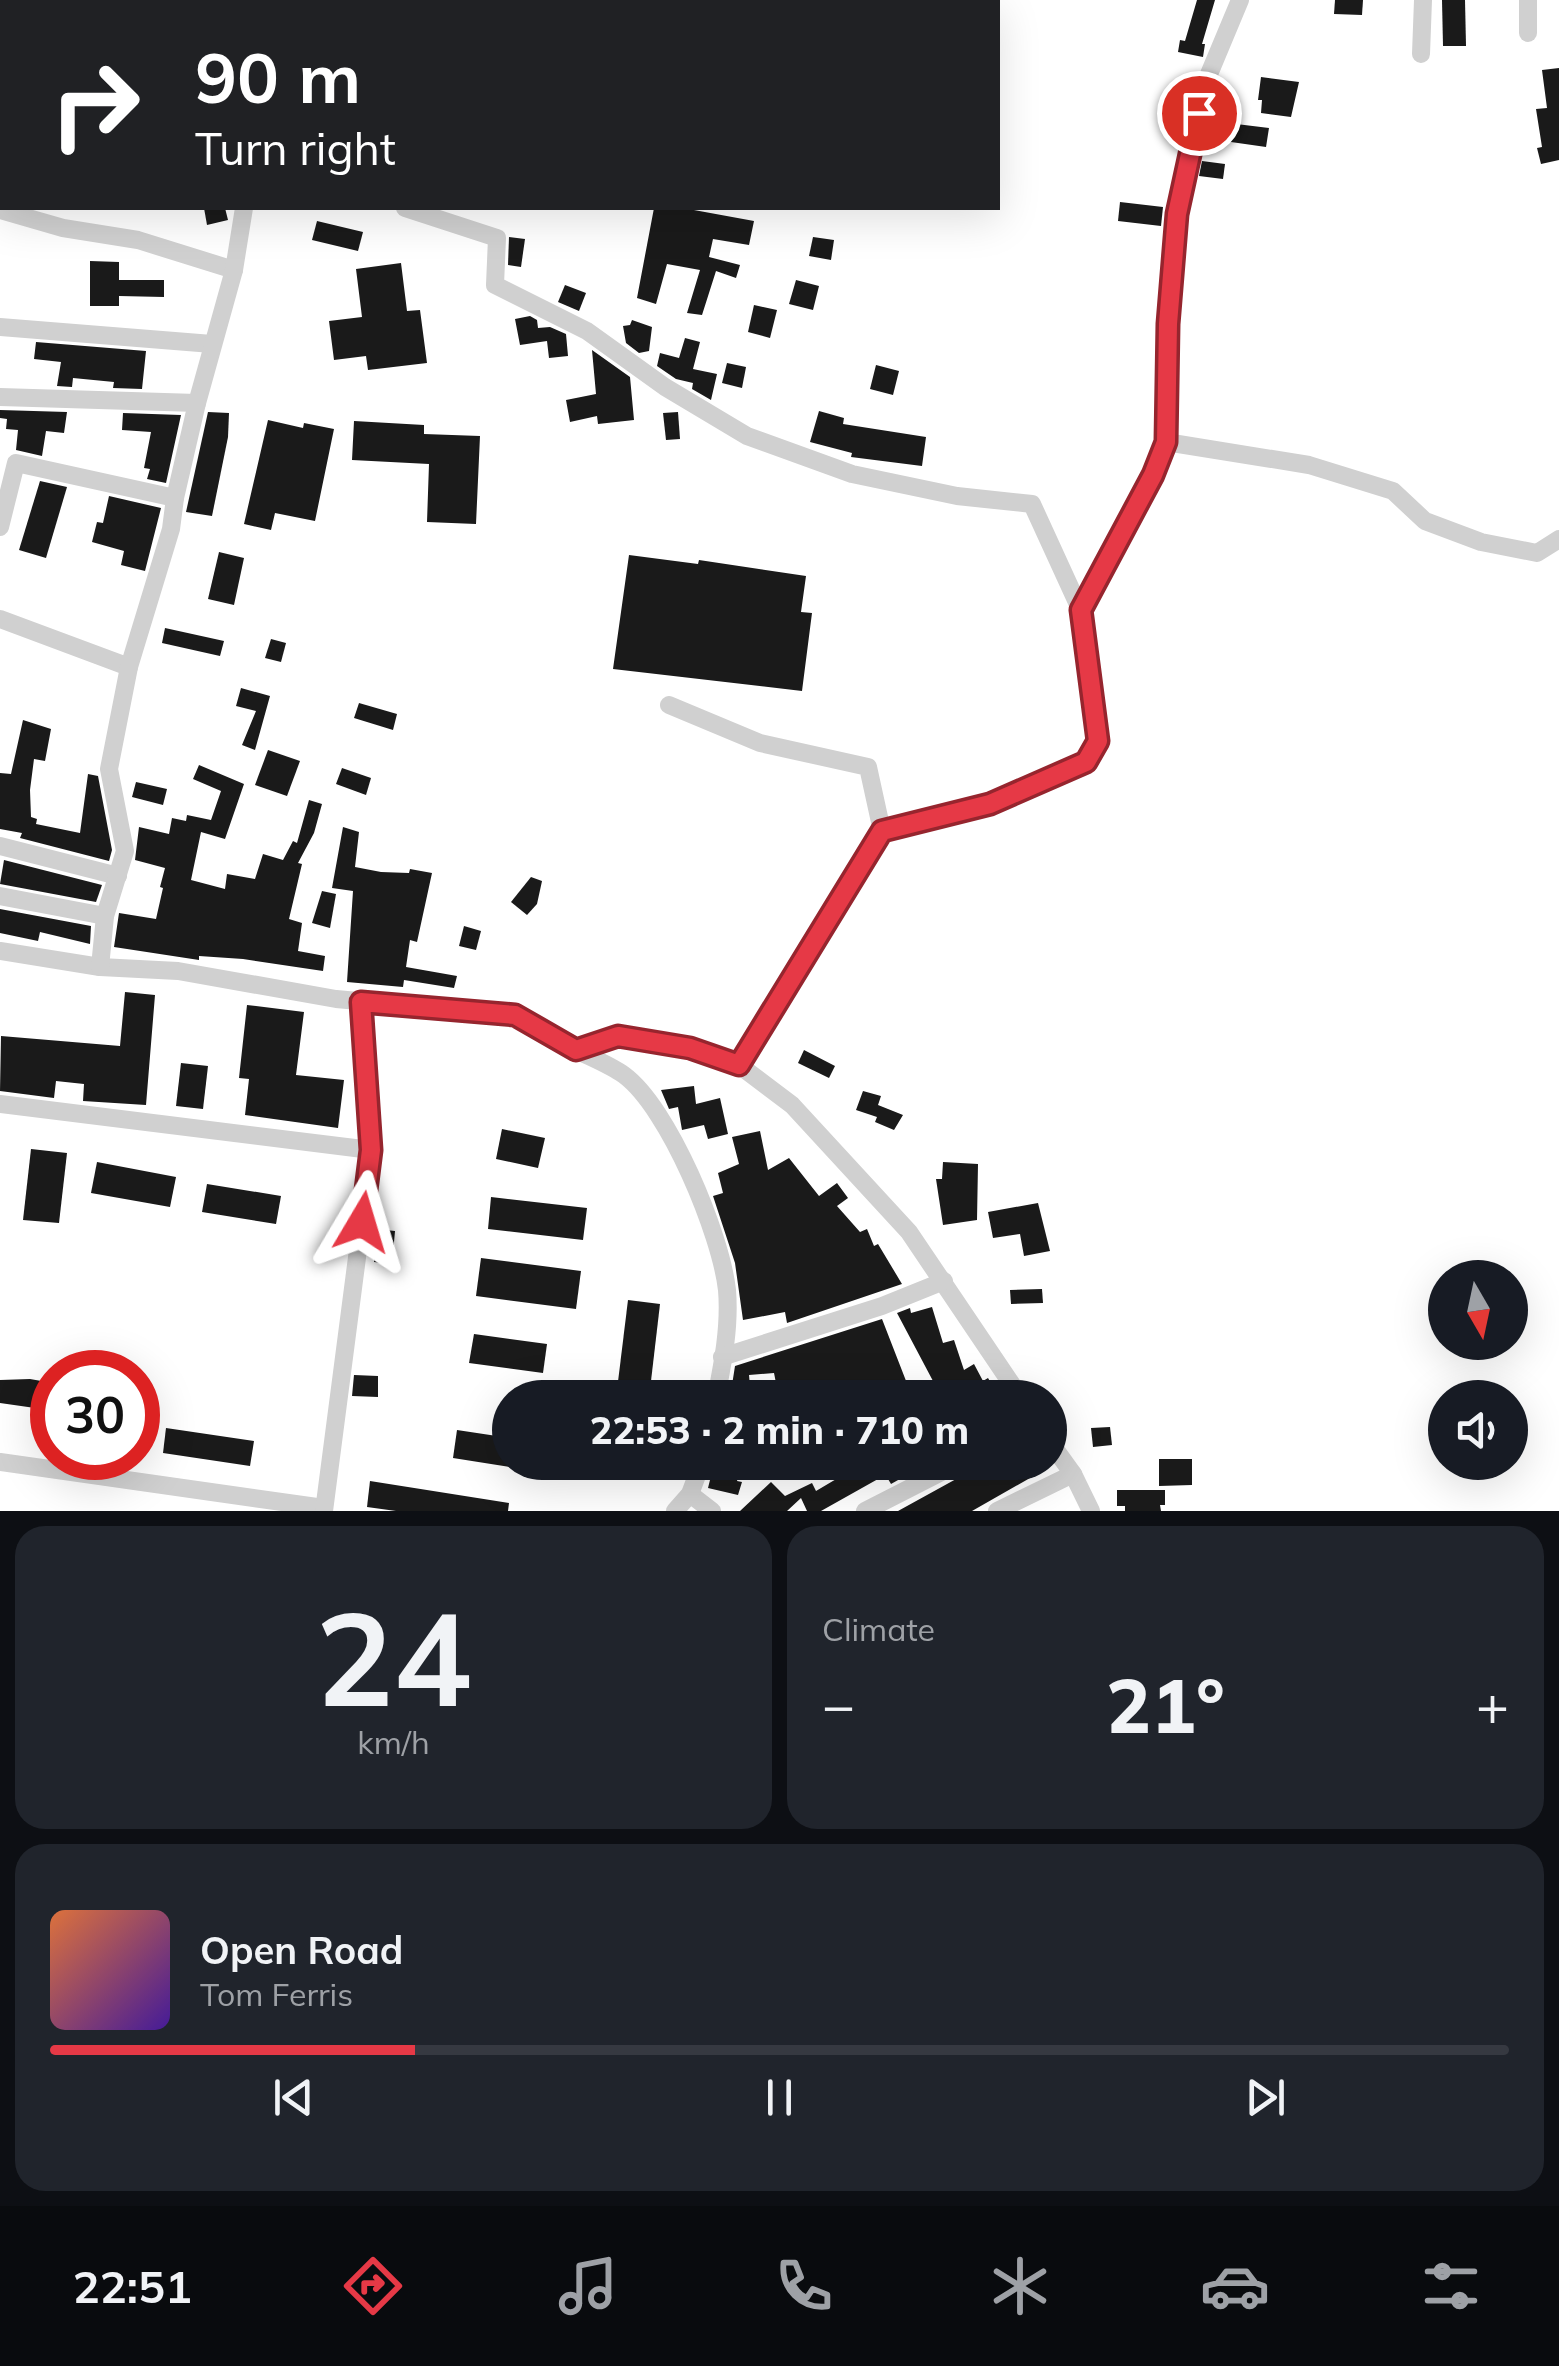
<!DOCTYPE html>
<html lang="en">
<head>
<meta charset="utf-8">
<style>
  :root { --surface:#171b24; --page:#20242c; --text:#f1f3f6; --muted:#9ea1a6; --line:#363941; --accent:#e63946 }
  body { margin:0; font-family:Mulish,sans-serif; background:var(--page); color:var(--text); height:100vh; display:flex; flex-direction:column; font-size:38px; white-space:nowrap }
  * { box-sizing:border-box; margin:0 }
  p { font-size:32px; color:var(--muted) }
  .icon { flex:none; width:55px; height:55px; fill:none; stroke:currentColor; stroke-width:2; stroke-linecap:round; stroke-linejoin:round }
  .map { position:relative; height:1511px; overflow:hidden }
  .drawer { display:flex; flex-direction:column; gap:15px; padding:15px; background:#0d0f14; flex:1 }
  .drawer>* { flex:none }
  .hud { position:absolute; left:0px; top:0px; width:1000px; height:210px; box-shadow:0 10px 40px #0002; background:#202124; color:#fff; overflow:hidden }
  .needle { width:65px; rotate:171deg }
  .tools { position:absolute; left:1428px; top:1260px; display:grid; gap:20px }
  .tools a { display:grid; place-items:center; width:100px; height:100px; border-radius:50%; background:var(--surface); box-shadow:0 10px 40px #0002; font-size:50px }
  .speed { position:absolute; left:30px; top:1350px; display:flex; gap:20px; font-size:50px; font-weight:700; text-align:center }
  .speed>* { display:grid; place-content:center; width:130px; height:130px; border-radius:50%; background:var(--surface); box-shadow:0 10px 40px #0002; line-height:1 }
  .speed .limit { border:15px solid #d22; background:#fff; color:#111 }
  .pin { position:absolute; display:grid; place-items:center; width:85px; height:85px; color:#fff; margin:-42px; border:5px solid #fff; border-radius:50%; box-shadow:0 2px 10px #0007 }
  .me { position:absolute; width:110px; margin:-55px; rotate:7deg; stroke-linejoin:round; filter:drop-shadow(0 0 8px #0008) }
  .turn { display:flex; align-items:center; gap:35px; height:210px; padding:0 30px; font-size:45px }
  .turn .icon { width:130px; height:130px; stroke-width:2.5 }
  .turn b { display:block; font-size:70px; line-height:85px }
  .big { font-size:75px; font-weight:800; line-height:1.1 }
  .drawer .widget { flex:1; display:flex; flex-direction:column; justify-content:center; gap:15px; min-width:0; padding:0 35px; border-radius:30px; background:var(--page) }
  .drawer .dial { align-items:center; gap:0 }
  .dial b { font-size:130px; line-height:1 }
  .song { display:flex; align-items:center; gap:30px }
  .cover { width:120px; height:120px; border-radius:15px; background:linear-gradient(135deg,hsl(20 70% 55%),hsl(260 70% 35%)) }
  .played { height:10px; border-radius:5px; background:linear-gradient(90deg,var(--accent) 25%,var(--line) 25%) }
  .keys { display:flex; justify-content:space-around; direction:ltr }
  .heat { display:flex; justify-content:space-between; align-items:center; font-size:55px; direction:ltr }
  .drawer .tiles { flex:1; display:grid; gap:15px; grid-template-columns:1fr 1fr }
  .widget:last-child { grid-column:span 2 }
  .trip { position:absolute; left:492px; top:1380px; width:575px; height:100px; border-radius:50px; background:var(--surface); box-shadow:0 10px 40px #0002; font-weight:800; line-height:100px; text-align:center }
  .menu { display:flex; height:160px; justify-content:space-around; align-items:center; background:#090b0e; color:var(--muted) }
  .menu .icon { width:70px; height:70px }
  .menu .current { color:var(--accent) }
  .menu b { font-size:45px; color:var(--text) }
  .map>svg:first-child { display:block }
</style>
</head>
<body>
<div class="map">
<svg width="1559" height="1511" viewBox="0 0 1559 1511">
  <rect width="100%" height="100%" fill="#fff"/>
  <g fill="#1a1a1a">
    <path d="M1197,0H1215L1202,44H1205L1203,57L1178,52L1180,40L1185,41Z"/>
    <path d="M1335,0H1363L1362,15L1334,14Z"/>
    <path d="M1442,0H1465L1466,46H1443Z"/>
    <path d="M1559,68V160L1541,164L1537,148L1542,147L1536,109L1547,108L1542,70Z"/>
    <path d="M1261,77L1299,82L1291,117L1261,113L1262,100H1258Z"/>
    <path d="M1220,122L1269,128L1266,147L1217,140Z"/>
    <path d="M1202,161L1225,164L1223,179L1199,176Z"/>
    <path d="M1120,202L1163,207L1161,226L1118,221Z"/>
    <path d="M204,208H225L228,220L207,225Z"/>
    <path d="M654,208H683L754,221L749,245L713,239L709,257L740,265L736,278L716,271L702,315L687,313L700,270L667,264L656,304L637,298Z"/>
    <path d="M317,221L363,232L358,251L312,240Z"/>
    <path d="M509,237L525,239L521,267L508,265Z"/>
    <path d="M813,237L834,240L831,260L809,256Z"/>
    <path d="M90,261L119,262V280H164V297L119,296V306H90Z"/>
    <path d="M401,263L407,311L420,310L427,363L368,370L366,356L334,360L329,321L362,317L356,269Z"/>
    <path d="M796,280L819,286L813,310L789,304Z"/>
    <path d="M565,285L586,293L579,311L558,302Z"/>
    <path d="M754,305L777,310L770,338L748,332Z"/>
    <path d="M530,316L537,320L538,328L550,327L566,334L568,356L549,358L547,341L520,345L515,319Z"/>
    <path d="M632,320L652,327L649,351L639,353L626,343L623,326L630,325Z"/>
    <path d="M685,338L700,342L693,369L717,374L711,400L692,389L693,383L676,379L657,366L660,353L679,358Z"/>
    <path d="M36,342L146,351L142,389L113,388L114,382L73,378L72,387L57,386L61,362L34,359Z"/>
    <path d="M592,350L630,377L634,420L598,424L597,416L570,422L566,400L596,394Z"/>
    <path d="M727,363L746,367L742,388L722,383Z"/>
    <path d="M876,365L899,371L893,395L870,389Z"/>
    <path d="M0,410L67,412L64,433L46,431L42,456L16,450L18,430L6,429L7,419L0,418Z"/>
    <path d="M819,411L844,418L843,424L926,437L922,466L851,457L852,453L810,442Z"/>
    <path d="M208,412L229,413L228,437L212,516L186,512Z"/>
    <path d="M678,412L680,439L666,440L663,413Z"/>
    <path d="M123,413L181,415L166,483L147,479L150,469L144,468L151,432L122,430Z"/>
    <path d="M268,420L303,428L304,423L334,429L315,521L275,513L271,530L244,524Z"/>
    <path d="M354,421L424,425V434L480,436L476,524L427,522L429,464L352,460Z"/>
    <path d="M40,481L67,487L46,558L19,550Z"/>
    <path d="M109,496L161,508L145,571L121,565L124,551L92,542L97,522L103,523Z"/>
    <path d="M219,552L244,558L234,605L208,599Z"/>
    <path d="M629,555L698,564L699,560L806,576L801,612L812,613L802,691L613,669Z"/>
    <path d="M165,628L224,641L220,656L162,643Z"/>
    <path d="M271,639L286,643L281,662L265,658Z"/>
    <path d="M241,688L270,696L255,750L242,745L256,711L236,706Z"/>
    <path d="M359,703L397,714L393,730L354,718Z"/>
    <path d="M23,720L51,729L45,761L34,759L30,790L31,817L37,819L36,824L80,833L88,774L98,776L112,850L109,861L20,838L22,833L0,829V773L11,774Z"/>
    <path d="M268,750L300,761L287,796L255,785Z"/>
    <path d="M199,765L244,784L225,839L201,832L191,880L225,889L227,874L255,879L263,854L283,860L293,841L297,843L309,800L322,804L314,833L298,863L302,864L289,919L302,923L298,951L325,956L323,971L243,959L199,956V960L114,947L119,913L156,919L163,888L160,887L165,868L135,860L139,827L169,834L172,818L186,821L187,815L211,820L221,791L193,779Z"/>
    <path d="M342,768L371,778L366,795L336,784Z"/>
    <path d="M136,782L167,789L163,805L132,797Z"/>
    <path d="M343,827L359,832L355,867L381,872L409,873L410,869L432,873L417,942L410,940L406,967L457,976L454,988L404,980L403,987L347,982L353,891L332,888Z"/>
    <path d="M4,860L102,885L96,902L0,884Z"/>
    <path d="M531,877L542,881L537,904L527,915L511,902Z"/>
    <path d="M322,891L336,894L330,928L312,923Z"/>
    <path d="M0,909L91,926L90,944L40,932L38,941L0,933Z"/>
    <path d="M464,926L481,931L476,950L459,946Z"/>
    <path d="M125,992L155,995L146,1105L83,1101L84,1084L56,1081L54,1098L0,1091L1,1036L120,1046Z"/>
    <path d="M247,1005L304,1012L296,1075L344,1080L338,1128L245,1115L249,1079L239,1078Z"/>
    <path d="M804,1050L835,1066L829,1078L798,1063Z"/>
    <path d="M181,1063L208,1066L203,1109L176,1106Z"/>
    <path d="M694,1086L696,1104L720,1098L728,1134L708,1139L704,1125L682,1130L678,1107L669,1109L661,1090Z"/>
    <path d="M863,1091L881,1096L878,1105L903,1115L894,1130L875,1122L877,1117L856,1110Z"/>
    <path d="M502,1129L545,1138L538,1168L496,1159Z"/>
    <path d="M760,1131L768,1170L789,1158L819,1196L837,1183L848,1198L837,1206L860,1232L867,1229L874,1246L878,1244L902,1284L787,1323L785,1312L743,1320L735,1263L713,1196L723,1193L718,1173L739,1164L732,1137Z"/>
    <path d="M31,1149L67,1153L59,1223L23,1220Z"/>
    <path d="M97,1162L176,1177L170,1207L91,1193Z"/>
    <path d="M943,1162L978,1164L977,1220L943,1225L936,1179H942Z"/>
    <path d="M207,1184L281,1196L276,1224L202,1212Z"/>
    <path d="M491,1197L587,1208L583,1240L488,1229Z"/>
    <path d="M1038,1203L1050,1251L1024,1256L1020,1234L993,1238L988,1212Z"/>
    <path d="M377,1229L395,1231L392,1264L374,1262Z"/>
    <path d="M481,1258L581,1271L576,1309L476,1296Z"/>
    <path d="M1042,1289L1043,1303L1011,1304L1010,1290Z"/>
    <path d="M628,1300L660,1304L649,1398H616Z"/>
    <path d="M932,1307L943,1343L954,1340L964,1370L974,1364L983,1381L988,1378L995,1390L982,1398H963L959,1392L942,1398L897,1313L910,1308L911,1313Z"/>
    <path d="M882,1319L908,1386L878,1398L874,1391L855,1398H779L774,1373L749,1375L751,1398H730L735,1366Z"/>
    <path d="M474,1334L547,1344L543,1373L469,1363Z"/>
    <path d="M354,1375L378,1376V1397L352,1396Z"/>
    <path d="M30,1379L47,1382L42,1409L0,1403V1380Z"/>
    <path d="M1110,1427L1112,1445L1093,1447L1091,1428Z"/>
    <path d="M166,1428L254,1441L250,1466L163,1453Z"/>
    <path d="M457,1430L510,1438V1467L453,1458Z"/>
    <path d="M1159,1459H1192V1485L1159,1486Z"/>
    <path d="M865,1462L878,1479L821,1511H807L801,1498L787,1511H740L771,1482L785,1496L812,1483L816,1491Z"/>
    <path d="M889,1462H930L891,1484L881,1467Z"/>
    <path d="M976,1462H1022L1030,1478L972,1511H898L967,1473Z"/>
    <path d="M714,1464L740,1470L737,1481L742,1482L738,1495L708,1488Z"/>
    <path d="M370,1481L509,1503L508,1511H396L367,1507Z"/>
    <path d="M1117,1490H1165V1505H1160L1161,1511H1125V1506H1117Z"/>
  </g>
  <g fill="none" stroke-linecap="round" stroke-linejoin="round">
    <g stroke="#d0d0d0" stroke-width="18">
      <path d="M298,2L299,0"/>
      <path d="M1528,33V0"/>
      <path d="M1421,54L1423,0"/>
      <path d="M405,208L497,238L495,285L587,331L665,387L747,436L852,474L957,496L1032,504L1081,611"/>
      <path d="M0,210L63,228L138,240L234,270"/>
      <path d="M0,327L212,344"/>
      <path d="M0,397L197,403"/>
      <path d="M1166,442L1309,465L1393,491L1425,521L1481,542L1537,553L1559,539"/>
      <path d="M0,527L16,463L175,498"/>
      <path d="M0,619L129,667"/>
      <path d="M669,705L760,743L868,767L882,831"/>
      <path d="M0,846L118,876"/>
      <path d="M0,896L105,916"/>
      <path d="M0,951L100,967L178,971L336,999L515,1015L576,1050L618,1036L691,1048L739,1065L792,1105L909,1232L1021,1398"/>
      <path d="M100,967L105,916L125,851L109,769L129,667L171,529L175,498L197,403L234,270L244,208"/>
      <path d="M576,1050C592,1058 610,1065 624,1075C669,1108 721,1235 727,1290C730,1326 723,1362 716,1398"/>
      <path d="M739,1065L882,831L990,804L1086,762L1098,741L1081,611L1153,475L1166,442L1168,324L1177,214L1207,79L1240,0"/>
      <path d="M0,1104L371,1150L361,1002"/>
      <path d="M722,1357L882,1306L944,1281"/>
      <path d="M1050,1442L1073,1474L1091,1511"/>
      <path d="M0,1462L324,1508"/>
      <path d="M690,1494L712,1511"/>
      <path d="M324,1511L371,1150"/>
      <path d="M675,1511L690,1494L702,1462"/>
      <path d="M865,1511L961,1462"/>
      <path d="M997,1511L1073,1474"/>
    </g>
  </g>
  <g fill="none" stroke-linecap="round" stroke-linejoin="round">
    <g stroke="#96252e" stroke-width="25">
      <path id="route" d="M362,1222L371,1150L361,1002L515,1015L576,1050L618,1036L690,1048L739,1065L882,831L990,804L1086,762L1098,741L1081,610L1153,475L1166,442L1168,324L1177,214L1199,113"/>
    </g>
    <use href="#route" stroke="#e63946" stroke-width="18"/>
  </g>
</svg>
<div class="tools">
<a><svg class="needle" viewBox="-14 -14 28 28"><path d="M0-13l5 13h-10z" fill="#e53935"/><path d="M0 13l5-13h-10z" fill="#9ea1a6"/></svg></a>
<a><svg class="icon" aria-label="sound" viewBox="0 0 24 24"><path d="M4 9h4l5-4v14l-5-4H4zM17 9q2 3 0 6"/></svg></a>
</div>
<div class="speed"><div class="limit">30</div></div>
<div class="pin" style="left:1199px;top:113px;background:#d93025"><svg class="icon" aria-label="arrive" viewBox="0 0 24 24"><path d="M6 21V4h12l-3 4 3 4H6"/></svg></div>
<svg class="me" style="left:362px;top:1222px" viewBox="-20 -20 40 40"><path d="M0-17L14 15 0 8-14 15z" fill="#e63946" stroke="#fff" stroke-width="4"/></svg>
<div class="trip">22:53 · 2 min · 710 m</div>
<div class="hud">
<div class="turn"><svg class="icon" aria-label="right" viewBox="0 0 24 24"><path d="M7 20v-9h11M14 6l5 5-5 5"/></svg><div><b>90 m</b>Turn right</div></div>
</div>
</div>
<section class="drawer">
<div class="tiles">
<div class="widget dial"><b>24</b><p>km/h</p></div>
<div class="widget"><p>Climate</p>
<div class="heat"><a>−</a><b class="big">21°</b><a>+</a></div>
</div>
<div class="widget">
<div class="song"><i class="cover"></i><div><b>Open Road</b><p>Tom Ferris</p></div></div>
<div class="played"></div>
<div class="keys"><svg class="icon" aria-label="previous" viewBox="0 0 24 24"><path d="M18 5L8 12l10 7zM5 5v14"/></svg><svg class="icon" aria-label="pause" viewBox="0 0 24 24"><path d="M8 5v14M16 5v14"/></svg><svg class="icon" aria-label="next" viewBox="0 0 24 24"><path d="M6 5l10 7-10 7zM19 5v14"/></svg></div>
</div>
</div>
</section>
<nav class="menu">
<b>22:51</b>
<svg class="icon current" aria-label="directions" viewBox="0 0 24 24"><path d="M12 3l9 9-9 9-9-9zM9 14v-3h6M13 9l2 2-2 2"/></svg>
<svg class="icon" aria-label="music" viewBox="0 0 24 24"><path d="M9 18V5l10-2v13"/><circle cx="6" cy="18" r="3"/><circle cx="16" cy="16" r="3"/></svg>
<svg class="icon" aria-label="phone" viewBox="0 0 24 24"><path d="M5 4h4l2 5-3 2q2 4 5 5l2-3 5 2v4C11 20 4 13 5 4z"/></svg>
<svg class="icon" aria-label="climate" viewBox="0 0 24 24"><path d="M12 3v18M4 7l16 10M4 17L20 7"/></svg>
<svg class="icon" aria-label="car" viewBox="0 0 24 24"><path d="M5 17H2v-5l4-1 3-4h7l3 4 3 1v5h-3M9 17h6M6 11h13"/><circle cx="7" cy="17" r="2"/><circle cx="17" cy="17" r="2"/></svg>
<svg class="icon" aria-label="filters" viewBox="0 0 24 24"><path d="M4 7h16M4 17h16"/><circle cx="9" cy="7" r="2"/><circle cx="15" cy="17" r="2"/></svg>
</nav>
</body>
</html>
